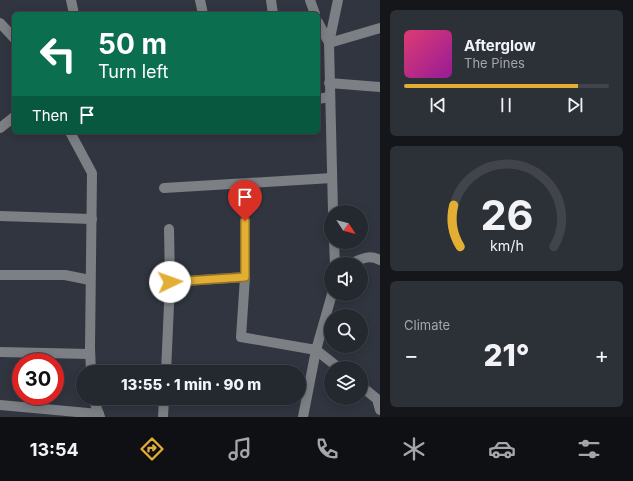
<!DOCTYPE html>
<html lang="en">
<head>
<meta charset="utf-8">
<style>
  :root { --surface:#24282f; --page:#2c3037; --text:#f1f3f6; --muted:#a3a6aa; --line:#41444b; --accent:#e2af34 }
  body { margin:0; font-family:Inter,sans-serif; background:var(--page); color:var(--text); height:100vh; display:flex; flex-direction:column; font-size:15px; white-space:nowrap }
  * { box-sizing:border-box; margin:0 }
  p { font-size:13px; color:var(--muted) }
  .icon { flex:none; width:22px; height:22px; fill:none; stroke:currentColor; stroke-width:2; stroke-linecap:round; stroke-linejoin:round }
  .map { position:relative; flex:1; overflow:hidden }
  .sheet { display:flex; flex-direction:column; gap:10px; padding:10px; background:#14161a; width:253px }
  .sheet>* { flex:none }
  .hud { position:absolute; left:12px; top:12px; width:308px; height:122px; border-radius:6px; box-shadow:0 2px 10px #0003,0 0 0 1px var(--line); background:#0b6e4f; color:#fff; overflow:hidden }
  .needle { width:26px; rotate:126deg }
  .buttons { position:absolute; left:324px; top:205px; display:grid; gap:8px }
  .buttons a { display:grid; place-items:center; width:44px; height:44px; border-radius:50%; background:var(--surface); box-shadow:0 2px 10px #0003,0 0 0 1px var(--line); font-size:20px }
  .speed { position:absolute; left:12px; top:353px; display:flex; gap:8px; font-size:20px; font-weight:700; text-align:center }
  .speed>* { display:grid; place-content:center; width:52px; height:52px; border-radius:50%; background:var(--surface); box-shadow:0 2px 10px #0003,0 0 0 1px var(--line); line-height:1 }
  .speed .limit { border:6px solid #d22; background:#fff; color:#111 }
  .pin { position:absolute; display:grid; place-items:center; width:34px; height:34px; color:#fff; margin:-41px -17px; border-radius:50% 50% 50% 0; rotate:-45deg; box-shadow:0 0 4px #0007 }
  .pin .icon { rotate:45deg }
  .me { position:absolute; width:44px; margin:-22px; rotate:87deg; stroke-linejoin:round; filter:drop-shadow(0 0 3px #0008) }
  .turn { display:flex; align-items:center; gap:14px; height:84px; padding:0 20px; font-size:18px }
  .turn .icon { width:52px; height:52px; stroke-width:2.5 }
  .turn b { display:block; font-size:28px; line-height:34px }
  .then { display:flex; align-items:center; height:38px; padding:0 20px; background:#0003; gap:8px; font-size:15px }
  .big { font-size:30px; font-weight:800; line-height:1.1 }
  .sheet .tile { flex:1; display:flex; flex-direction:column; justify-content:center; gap:6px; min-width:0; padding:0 14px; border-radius:6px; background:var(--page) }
  .sheet .dial { align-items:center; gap:0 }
  .dial svg { height:104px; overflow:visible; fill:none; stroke:var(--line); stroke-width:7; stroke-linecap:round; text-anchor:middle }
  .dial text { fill:var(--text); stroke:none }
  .song { display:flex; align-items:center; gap:12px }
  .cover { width:48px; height:48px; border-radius:6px; background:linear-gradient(135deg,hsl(340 70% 55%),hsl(300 70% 35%)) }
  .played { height:4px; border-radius:2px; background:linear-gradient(90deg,var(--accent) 85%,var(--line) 85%) }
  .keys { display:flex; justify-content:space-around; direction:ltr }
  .heat { display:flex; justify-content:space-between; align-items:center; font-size:22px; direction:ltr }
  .trip { position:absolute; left:76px; top:365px; width:230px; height:40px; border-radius:20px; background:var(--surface); box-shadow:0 2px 10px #0003,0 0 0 1px var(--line); font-weight:800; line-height:40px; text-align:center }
  .tabs { display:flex; height:64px; justify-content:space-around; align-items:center; background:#0e1013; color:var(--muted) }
  .tabs .icon { width:28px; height:28px }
  .tabs .active { color:var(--accent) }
  .tabs b { font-size:18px; color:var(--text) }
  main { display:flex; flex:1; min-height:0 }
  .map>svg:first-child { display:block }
</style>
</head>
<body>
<main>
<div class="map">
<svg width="380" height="417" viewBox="0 0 380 417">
  <rect width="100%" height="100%" fill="#30353f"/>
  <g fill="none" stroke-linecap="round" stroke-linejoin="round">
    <g stroke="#7c7f84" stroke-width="10">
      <path d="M71,0L74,14"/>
      <path d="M200,0L203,14"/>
      <path d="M271,0L273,14"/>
      <path d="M310,0L315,14"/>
      <path d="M318,22L329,43L380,28"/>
      <path d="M0,23L14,38"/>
      <path d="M329,83L380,87"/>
      <path d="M318,99L329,97"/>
      <path d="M0,128L14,117"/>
      <path d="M70,132L92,173L90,348L91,372"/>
      <path d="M164,188L332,178"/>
      <path d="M333,212L329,43L338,0"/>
      <path d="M0,216L92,219"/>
      <path d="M245,221V277L241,337L316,350L339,368"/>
      <path d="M334,242L335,264"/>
      <path d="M350,264C361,259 369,254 380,260"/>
      <path d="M0,275H65L90,280"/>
      <path d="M170,282L245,277"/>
      <path d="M0,352L90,354"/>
      <path d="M166,372L170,282L169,229"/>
      <path d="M361,386L377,399L380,410"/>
      <path d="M93,398L100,417"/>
      <path d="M0,405L99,414"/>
      <path d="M163,417L164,398"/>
      <path d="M303,417L316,350L332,294"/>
    </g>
  </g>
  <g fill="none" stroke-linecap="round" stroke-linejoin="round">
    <g stroke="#937222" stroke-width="10">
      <path id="route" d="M170,282L245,277V221"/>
    </g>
    <use href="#route" stroke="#e2af34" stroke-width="7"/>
  </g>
</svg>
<div class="buttons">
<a><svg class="needle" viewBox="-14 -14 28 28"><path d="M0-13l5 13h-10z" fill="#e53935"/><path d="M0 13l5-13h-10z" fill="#a3a6aa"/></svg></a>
<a><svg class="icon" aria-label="sound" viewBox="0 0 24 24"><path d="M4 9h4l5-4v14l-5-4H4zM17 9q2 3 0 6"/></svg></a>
<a><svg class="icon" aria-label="search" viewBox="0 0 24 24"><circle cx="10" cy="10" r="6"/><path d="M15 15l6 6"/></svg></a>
<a><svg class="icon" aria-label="layers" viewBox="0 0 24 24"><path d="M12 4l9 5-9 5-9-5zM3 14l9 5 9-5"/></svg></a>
</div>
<div class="speed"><div class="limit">30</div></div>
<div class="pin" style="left:245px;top:221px;background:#d93025"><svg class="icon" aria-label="arrive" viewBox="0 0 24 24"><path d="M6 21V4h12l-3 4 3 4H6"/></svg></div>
<svg class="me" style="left:170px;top:282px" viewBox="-20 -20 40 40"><circle r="19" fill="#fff"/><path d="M0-13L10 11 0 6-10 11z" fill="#e2af34"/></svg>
<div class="trip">13:55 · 1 min · 90 m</div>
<div class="hud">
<div class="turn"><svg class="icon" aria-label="left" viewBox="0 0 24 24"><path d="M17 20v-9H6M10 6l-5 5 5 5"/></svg><div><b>50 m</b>Turn left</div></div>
<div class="then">Then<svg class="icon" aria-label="arrive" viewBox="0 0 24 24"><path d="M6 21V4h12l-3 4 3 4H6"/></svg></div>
</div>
</div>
<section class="sheet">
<div class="tile">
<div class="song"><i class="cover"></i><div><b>Afterglow</b><p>The Pines</p></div></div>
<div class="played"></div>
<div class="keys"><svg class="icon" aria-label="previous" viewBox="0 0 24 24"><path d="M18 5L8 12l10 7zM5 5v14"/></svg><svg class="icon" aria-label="pause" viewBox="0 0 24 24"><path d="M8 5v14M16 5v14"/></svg><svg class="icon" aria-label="next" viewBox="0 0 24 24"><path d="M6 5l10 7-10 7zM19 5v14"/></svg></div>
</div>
<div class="tile dial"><svg viewBox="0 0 100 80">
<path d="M14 69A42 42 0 1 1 86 69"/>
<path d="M14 69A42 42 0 0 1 9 37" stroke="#e2af34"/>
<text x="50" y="56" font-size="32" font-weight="700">26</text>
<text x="50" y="72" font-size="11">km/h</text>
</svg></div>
<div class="tile"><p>Climate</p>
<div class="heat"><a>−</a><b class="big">21°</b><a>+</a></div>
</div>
</section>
</main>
<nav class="tabs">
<b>13:54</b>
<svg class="icon active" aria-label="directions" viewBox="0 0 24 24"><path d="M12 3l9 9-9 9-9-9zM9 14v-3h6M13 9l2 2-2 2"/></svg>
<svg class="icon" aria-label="music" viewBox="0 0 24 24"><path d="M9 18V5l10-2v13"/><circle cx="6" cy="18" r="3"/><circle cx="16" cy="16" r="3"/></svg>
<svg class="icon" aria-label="phone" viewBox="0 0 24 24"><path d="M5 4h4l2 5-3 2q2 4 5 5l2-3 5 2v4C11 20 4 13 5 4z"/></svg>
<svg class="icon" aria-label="climate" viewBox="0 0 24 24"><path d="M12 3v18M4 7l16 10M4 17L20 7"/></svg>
<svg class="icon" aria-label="car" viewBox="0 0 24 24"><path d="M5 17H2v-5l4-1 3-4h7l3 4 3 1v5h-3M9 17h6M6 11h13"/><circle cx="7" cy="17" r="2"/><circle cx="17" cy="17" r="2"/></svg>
<svg class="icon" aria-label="filters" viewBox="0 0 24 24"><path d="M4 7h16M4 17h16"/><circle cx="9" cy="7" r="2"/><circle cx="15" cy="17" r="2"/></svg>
</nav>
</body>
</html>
